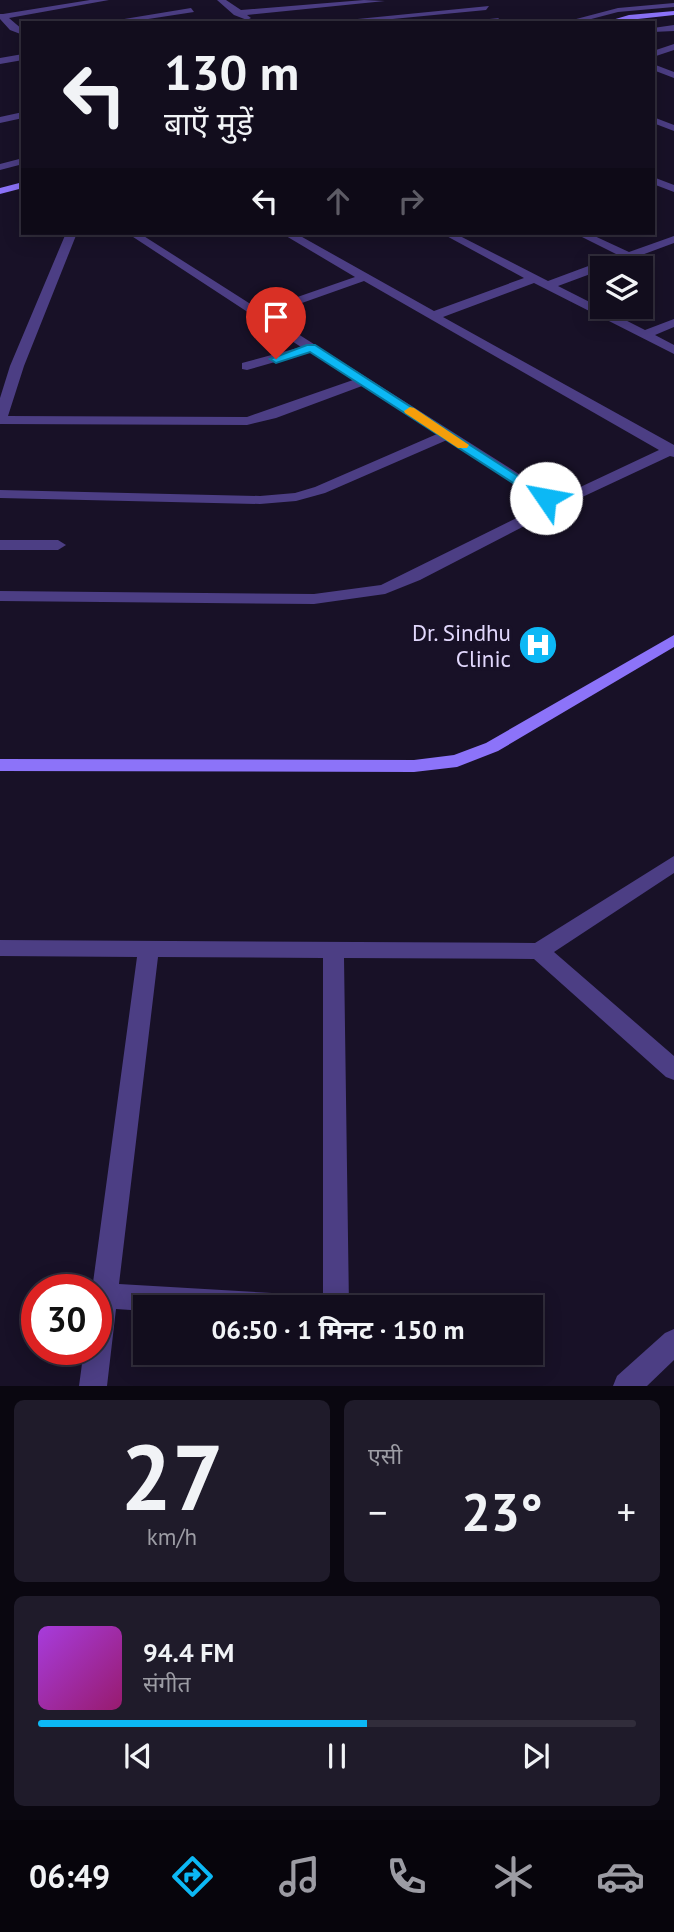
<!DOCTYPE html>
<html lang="hi">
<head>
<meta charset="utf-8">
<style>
  :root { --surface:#120d1d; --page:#1f1b2a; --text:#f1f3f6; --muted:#9c9ca4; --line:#312d3b; --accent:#0cb8f5 }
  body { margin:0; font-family:"PT Sans","Noto Sans Devanagari",sans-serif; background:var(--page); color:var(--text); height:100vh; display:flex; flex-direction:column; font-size:26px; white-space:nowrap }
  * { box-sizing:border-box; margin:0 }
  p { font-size:23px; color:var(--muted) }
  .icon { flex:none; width:38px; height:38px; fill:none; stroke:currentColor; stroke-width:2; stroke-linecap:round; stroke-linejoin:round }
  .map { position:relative; height:1386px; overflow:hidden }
  .drawer { display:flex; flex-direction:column; gap:14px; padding:14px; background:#0a0710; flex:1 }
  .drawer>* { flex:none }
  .guide { position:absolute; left:21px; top:21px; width:634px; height:214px; border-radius:0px; box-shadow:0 4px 18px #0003,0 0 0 2px var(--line); background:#120d1d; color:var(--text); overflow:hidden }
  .buttons { position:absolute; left:590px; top:256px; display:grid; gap:14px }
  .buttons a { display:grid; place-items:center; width:63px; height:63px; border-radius:0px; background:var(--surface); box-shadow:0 4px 18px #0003,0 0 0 2px var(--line); font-size:35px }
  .speed { position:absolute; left:21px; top:1274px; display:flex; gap:14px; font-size:35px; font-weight:700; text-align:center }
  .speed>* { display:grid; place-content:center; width:91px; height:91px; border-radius:50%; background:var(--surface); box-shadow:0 4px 18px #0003,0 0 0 2px var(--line); line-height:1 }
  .speed .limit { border:10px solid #d22; background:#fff; color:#111 }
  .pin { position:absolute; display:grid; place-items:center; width:60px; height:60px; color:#fff; margin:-72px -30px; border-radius:50% 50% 50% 0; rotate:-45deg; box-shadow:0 0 7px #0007 }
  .pin .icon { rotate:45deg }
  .me { position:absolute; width:77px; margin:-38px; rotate:303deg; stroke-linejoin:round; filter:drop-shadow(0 0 5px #0008) }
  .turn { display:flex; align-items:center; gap:24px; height:147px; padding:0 28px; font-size:32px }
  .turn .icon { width:91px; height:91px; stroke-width:2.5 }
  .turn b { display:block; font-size:49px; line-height:60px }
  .lanes { display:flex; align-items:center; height:66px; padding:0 28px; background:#0003; justify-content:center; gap:35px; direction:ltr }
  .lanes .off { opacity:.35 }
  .big { font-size:52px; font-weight:700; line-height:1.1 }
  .drawer .tile { flex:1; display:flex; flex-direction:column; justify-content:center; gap:10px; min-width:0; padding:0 24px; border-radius:10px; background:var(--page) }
  .drawer .dial { align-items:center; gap:0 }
  .dial b { font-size:91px; line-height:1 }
  .song { display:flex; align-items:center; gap:21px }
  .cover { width:84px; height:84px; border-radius:10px; background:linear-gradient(135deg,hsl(280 70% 55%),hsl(320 70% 35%)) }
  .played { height:7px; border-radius:4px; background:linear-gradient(90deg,var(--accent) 55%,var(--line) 55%) }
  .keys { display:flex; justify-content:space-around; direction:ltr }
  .heat { display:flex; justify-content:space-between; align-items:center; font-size:38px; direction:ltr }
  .drawer .tiles { flex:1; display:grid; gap:14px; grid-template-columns:1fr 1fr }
  .tile:last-child { grid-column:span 2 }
  .trip { position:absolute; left:133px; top:1295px; width:410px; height:70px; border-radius:0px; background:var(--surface); box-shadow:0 4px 18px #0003,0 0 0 2px var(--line); font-weight:700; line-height:70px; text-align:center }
  .dock { display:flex; height:112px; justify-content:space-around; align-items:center; background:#07050c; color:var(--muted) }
  .dock .icon { width:49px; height:49px }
  .dock .active { color:var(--accent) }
  .dock b { font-size:32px; color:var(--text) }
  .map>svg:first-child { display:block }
</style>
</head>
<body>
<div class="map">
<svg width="674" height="1386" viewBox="0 0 674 1386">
  <rect width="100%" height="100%" fill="#181127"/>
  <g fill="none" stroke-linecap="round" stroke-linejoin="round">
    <g fill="#4c3e84" fill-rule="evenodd">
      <path d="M90,0H109L9,18L23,30V35L10,30L0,19V14H3Z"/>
      <path d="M217,0H226L241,10L364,0L385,1L247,15L251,18L247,20L234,15Z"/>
      <path d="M674,3V7L618,12L576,23H561L618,8Z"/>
      <path d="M489,6L486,10L351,23H317Z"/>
      <path d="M191,8L194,12L122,23H100Z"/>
      <path d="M499,18L496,22L466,23L470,21Z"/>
      <path d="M674,25V31L653,32V28Z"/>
      <path d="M674,44V50L653,57V51Z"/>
      <path d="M23,54V60L0,64V58Z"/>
      <path d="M653,64L674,72V78L653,70Z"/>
      <path d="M23,112V118L0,123V117Z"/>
      <path d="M653,117L674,125V131L653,123Z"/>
      <path d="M23,158V164L0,170V164Z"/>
      <path d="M653,177L674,185V192L653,184Z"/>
      <path d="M66,233H77L24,366L8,416L247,417L353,380L310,352L247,370L242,369V363L301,347L127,233H139L260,310L355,277L281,233H295L434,311L524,278L441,233H454L548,281L618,255L574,233H588L629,252L674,236V243L558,286L645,330L674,319V327L655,335L674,345V354L534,283L443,317L674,445V457L670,456L561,507L420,580L385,594L314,604L0,601V591L314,594L381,585L545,504L447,440L325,493L296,501L260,504L0,498V490L260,496L295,493L315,487L437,434L362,386L276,418L247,425L0,424V398L10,366ZM364,281L659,450L557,498L268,315Z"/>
      <path d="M0,540H58L66,545L58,550H0Z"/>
      <path d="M674,856V873L554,952L674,1056V1080L666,1077L534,959L344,958L349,1307H323V958L158,957L119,1284L290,1294L299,1298L303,1307H145V1311L116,1309L107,1386H79L84,1349H96V1290H92L137,957L0,956V940L535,943Z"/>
      <path d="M674,1329V1360L647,1386H613L617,1376L665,1333Z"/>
    </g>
    <g fill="#8c73f9" fill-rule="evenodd">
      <path d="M674,11V15L602,23L629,15Z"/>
      <path d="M23,182V188L0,194V188Z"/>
      <path d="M674,635V647L498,751L457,767L414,772L0,771V759L414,760L454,755L486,743Z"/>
    </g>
  </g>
  <path fill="#0cb8f5" stroke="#08789f" stroke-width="2" d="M307,345H315L552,498L550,501H541L310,352L276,363L270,359Z"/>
  <path fill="#f59e0b" d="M410,407L414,408L469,445L467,448H458L405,413L404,411Z"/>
  <defs>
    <g id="hospital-disc" transform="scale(2.0125)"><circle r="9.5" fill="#0cb8f5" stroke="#181127"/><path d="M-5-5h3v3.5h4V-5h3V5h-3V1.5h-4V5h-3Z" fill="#fff"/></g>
  </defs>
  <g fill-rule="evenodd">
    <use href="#hospital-disc" x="538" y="645"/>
  </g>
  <g text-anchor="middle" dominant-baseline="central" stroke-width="7" stroke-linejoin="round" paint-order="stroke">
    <g font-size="23" fill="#e2d8fd" stroke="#181127" text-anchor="end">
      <text x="511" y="632">Dr. Sindhu<tspan x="511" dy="26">Clinic</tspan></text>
    </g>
  </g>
</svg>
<div class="buttons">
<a><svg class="icon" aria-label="layers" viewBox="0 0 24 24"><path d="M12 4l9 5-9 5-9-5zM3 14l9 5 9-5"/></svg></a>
</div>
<div class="speed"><div class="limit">30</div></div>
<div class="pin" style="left:276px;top:359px;background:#d93025"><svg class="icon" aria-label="arrive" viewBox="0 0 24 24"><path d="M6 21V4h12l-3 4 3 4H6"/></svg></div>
<svg class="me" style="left:546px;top:498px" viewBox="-20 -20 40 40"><circle r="19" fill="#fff"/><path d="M0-13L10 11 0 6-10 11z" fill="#0cb8f5"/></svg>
<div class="trip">06:50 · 1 मिनट · 150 m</div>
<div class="guide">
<div class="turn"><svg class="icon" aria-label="left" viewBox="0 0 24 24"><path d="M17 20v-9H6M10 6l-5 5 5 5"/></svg><div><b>130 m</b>बाएँ मुड़ें</div></div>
<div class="lanes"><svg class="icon" aria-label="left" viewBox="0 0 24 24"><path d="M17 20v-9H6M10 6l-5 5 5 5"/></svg><svg class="icon off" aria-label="ahead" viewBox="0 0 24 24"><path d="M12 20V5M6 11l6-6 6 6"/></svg><svg class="icon off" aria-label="right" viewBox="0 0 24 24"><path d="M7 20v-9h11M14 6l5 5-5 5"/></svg></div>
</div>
</div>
<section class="drawer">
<div class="tiles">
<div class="tile dial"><b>27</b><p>km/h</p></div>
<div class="tile"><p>एसी</p>
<div class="heat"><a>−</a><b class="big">23°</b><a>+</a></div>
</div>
<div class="tile">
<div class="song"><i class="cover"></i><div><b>94.4 FM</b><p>संगीत</p></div></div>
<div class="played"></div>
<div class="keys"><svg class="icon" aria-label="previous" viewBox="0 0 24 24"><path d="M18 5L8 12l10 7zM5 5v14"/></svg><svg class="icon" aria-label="pause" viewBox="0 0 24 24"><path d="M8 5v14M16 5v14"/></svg><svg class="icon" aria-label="next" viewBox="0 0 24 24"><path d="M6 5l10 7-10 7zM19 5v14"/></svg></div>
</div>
</div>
</section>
<nav class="dock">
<b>06:49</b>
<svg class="icon active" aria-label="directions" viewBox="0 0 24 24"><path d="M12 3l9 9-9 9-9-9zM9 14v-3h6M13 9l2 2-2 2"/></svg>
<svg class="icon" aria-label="music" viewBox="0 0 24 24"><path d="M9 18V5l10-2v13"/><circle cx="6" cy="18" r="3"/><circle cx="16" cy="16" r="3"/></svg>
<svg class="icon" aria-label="phone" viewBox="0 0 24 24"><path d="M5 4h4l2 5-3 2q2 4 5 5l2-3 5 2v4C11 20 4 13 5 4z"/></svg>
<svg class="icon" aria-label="climate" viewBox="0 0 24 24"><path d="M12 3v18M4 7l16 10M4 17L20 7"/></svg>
<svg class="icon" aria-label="car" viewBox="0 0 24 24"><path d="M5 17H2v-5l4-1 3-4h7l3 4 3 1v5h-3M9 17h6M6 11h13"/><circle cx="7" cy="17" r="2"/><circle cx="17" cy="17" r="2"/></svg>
</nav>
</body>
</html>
